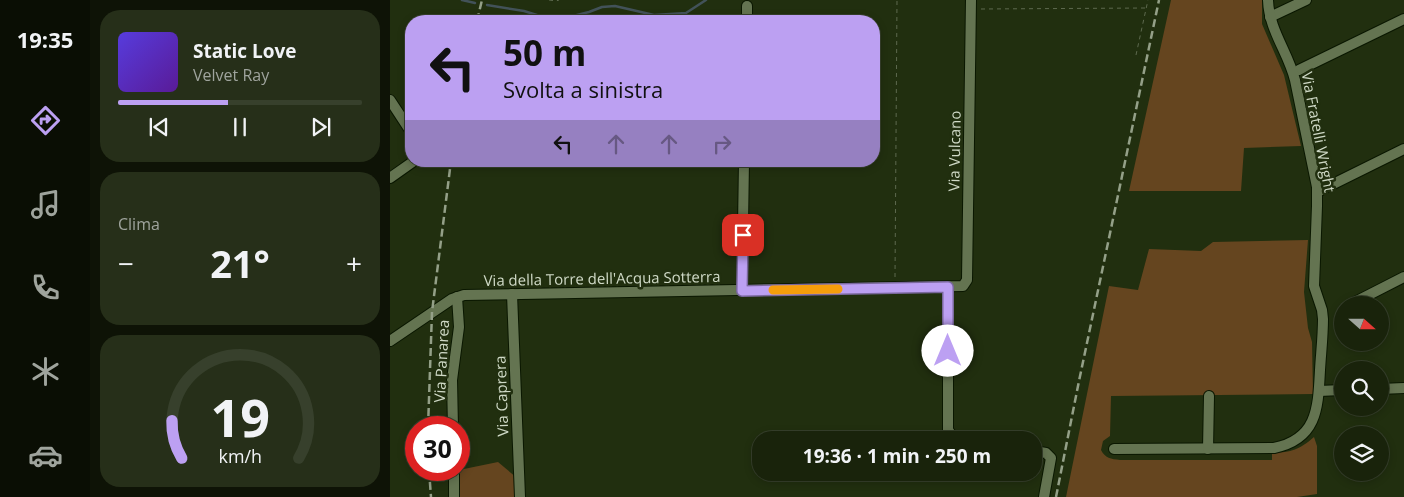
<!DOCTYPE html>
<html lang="it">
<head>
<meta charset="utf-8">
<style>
  :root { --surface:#19230b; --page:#262f19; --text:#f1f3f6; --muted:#9fa49d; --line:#37402c; --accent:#bca0f2 }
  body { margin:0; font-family:"Open Sans",sans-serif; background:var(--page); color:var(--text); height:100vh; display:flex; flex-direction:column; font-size:19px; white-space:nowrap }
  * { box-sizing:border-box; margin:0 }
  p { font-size:16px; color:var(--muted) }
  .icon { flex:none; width:28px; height:28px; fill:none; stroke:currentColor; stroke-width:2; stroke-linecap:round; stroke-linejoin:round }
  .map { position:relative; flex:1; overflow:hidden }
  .side { display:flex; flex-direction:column; gap:10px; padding:10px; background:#0e1306; width:300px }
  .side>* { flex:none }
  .banner { position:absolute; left:15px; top:15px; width:475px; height:152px; border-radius:20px; box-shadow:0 2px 8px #0003,0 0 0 1px var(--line); background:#bca0f2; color:#111; overflow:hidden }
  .needle { width:32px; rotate:111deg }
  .fabs { position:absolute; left:944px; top:296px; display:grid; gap:10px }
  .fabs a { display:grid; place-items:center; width:55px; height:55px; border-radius:50%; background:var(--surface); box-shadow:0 2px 8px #0003,0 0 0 1px var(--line); font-size:25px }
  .speed { position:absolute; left:15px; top:416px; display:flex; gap:10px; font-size:25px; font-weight:700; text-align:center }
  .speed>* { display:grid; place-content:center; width:65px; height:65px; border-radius:50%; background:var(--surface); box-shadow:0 2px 8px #0003,0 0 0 1px var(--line); line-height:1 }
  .speed .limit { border:8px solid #d22; background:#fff; color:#111 }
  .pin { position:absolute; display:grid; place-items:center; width:42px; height:42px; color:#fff; margin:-21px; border-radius:10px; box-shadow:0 2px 8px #0006 }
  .me { position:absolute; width:55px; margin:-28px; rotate:0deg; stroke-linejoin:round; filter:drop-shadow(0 0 4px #0008) }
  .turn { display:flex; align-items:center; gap:18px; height:105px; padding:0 15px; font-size:22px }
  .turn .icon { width:65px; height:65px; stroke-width:2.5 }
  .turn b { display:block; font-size:35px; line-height:42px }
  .lanes { display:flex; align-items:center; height:48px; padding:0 15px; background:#0003; justify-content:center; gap:25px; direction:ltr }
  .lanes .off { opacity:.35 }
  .big { font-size:38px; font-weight:700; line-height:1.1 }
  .side .widget { flex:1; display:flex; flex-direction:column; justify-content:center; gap:8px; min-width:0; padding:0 18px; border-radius:20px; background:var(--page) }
  .side .dial { align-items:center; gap:0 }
  .dial svg { height:130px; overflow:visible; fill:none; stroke:var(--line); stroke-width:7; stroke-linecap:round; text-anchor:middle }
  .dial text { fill:var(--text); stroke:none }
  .song { display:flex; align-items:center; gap:15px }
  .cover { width:60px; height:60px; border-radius:8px; background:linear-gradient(135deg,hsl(250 70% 55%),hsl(270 70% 35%)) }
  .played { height:5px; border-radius:2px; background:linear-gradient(90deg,var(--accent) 45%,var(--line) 45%) }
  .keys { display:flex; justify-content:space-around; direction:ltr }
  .heat { display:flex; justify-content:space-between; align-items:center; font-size:28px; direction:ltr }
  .trip { position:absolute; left:362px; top:431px; width:290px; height:50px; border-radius:20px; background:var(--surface); box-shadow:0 2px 8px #0003,0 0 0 1px var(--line); font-weight:700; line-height:50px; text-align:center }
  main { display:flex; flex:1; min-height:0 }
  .tab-bar { display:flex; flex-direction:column; width:90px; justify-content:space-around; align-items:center; background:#0a0e04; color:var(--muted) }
  .tab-bar .icon { width:35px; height:35px }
  .tab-bar .active { color:var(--accent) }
  .tab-bar b { font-size:22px; color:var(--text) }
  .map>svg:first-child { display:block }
</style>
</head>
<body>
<main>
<nav class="tab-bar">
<b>19:35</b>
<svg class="icon active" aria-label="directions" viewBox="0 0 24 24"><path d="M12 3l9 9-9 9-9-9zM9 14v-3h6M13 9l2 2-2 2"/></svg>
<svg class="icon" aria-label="music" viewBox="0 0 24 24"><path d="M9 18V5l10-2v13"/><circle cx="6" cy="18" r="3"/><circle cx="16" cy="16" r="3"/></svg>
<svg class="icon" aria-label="phone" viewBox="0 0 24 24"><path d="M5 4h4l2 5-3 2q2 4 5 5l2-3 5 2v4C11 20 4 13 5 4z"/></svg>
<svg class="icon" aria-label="climate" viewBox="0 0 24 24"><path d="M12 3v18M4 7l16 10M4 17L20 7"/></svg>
<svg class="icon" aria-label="car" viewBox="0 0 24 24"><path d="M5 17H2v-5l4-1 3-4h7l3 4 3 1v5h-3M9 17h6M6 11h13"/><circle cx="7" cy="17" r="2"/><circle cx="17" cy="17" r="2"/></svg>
</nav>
<section class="side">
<div class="widget">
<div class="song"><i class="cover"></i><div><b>Static Love</b><p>Velvet Ray</p></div></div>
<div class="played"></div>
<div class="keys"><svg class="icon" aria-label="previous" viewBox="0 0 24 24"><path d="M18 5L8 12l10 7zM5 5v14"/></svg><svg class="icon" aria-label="pause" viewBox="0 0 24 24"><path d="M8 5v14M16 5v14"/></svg><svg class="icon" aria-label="next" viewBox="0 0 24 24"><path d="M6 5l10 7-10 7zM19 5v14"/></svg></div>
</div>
<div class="widget"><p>Clima</p>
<div class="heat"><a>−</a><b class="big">21°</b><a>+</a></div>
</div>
<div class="widget dial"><svg viewBox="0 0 100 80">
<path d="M14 69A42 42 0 1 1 86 69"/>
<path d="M14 69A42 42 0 0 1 8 46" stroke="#bca0f2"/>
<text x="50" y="56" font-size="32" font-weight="700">19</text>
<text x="50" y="72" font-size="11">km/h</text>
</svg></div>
</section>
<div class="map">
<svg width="1014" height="497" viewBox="0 0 1014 497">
  <rect width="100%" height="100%" fill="#212f0f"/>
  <g fill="#65451f">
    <path d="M781,0H872V24L894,75L911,146L854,148L851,191H739Z"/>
    <path d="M918,240L914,292L918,328L922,342L923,394L721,396L720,436L713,441L711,450C715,458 721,459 730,460H882V453C902,452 909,450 924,437L927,446V494L907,497H676L719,286L748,290L759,249L811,251L823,242Z"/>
    <path d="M108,462L127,478L128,497H67L69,470Z"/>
  </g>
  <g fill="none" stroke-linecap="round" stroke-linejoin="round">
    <g stroke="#425259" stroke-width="2.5">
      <path d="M72,0L85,3"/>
      <path d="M97,5L134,11L150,16L175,18L199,12L212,7L225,6L264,15L296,13L316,0"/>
    </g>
    <g stroke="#0a1700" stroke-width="12">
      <g id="street">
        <path d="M880,17L916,0"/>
        <path d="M357,21V6"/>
        <path d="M909,70L1014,19"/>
        <path d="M0,100L21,132"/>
        <path d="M0,178L24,161"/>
        <path d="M927,192L1014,149"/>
        <path d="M558,287V430L563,437L580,440"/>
        <path d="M352,291L354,161"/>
        <path d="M122,294L130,497"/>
        <path d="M963,303L1014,277"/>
        <path d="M0,341L62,299L74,295L573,286L577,280L581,0"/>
        <path d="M990,389L1014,388"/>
        <path d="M929,391L952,390"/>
        <path d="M63,428L62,380L69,327L67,297"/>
        <path d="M724,449L884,448C928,439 928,407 930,370C931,353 933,336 933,319L932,310L924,286L927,206V187L905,80C898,52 879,30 878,0"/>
        <path d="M818,449L819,396"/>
        <path d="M644,451L656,453L661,458L654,497"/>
        <path d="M64,470V497"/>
      </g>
    </g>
    <g stroke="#5d694e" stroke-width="1" stroke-dasharray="4 4" stroke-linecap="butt">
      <path d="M159,0L166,1L169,0"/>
      <path d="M591,9L756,8"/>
      <path d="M746,55L758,0"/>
      <path d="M505,277L507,0"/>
    </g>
    <use href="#street" stroke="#647451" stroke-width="10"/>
    <g stroke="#94a088" stroke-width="2.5" stroke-dasharray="8 4" stroke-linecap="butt">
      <path d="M87,21L92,0"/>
      <path d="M38,428L42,312L61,161"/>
      <path d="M39,470L41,497"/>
      <path d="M666,497L689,381L769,0"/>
    </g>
  </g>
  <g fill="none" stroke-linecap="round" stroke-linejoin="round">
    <g stroke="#7a689d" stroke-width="12">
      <path id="route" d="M353,235L352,291L558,287V351"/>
    </g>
    <use href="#route" stroke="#bca0f2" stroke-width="9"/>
    <path stroke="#f59e0b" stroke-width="9" d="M383,290L448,289"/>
  </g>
  <g text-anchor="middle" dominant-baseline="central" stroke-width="5" stroke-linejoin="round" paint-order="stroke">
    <g font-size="15" fill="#cfd9c6" stroke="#212f0f">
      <text transform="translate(929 132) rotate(79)">Via Fratelli Wright</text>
      <text transform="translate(564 151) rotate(-89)">Via Vulcano</text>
      <text transform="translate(212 278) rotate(-1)">Via della Torre dell'Acqua Sotterra</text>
      <text transform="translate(51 361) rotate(-87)">Via Panarea</text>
      <text transform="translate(111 396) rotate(-92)">Via Caprera</text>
    </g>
  </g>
</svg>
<div class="fabs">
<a><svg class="needle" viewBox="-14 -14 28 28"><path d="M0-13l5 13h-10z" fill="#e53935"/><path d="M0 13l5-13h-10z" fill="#9fa49d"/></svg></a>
<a><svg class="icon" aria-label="search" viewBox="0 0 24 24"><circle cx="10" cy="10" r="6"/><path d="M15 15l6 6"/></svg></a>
<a><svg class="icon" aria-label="layers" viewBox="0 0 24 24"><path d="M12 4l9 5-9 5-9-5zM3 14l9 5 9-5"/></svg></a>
</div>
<div class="speed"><div class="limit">30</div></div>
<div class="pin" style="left:353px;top:235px;background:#d93025"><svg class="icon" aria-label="arrive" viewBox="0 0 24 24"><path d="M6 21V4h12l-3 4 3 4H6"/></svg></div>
<svg class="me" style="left:558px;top:351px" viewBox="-20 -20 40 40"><circle r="19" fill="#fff"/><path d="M0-13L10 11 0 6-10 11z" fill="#bca0f2"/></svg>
<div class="trip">19:36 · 1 min · 250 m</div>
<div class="banner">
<div class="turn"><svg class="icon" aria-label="left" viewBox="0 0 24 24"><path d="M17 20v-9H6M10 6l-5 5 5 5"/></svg><div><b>50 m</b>Svolta a sinistra</div></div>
<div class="lanes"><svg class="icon" aria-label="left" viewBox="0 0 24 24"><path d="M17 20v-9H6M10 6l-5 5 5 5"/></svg><svg class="icon off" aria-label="ahead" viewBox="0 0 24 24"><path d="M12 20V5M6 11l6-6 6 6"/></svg><svg class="icon off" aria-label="ahead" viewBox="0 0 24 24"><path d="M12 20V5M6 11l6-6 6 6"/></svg><svg class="icon off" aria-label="right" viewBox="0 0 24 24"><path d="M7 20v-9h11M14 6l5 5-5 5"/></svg></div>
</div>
</div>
</main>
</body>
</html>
